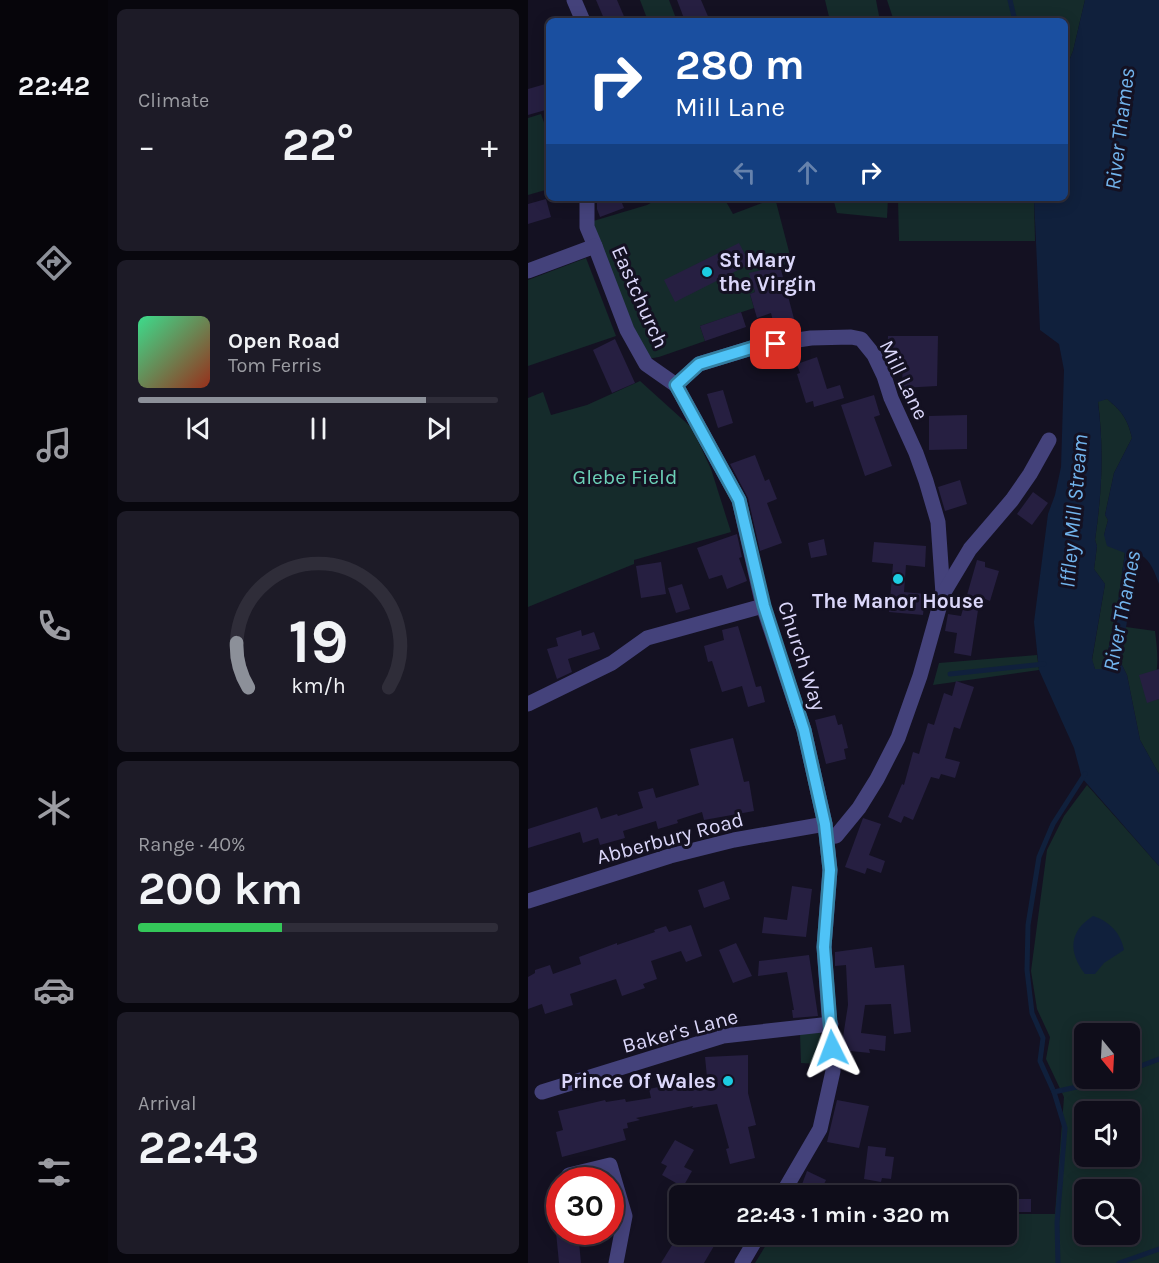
<!DOCTYPE html>
<html lang="en">
<head>
<meta charset="utf-8">
<style>
  :root { --surface:#0f0d1a; --page:#1d1b27; --text:#f1f3f6; --muted:#9b9ca2; --line:#2f2d39; --accent:#8c9099 }
  body { margin:0; font-family:Karla,sans-serif; background:var(--page); color:var(--text); height:100vh; display:flex; flex-direction:column; font-size:22px; white-space:nowrap }
  * { box-sizing:border-box; margin:0 }
  p { font-size:20px; color:var(--muted) }
  .icon { flex:none; width:33px; height:33px; fill:none; stroke:currentColor; stroke-width:2; stroke-linecap:round; stroke-linejoin:round }
  .map { position:relative; flex:1; overflow:hidden }
  .side { display:flex; flex-direction:column; gap:9px; padding:9px; background:#08070e; width:420px }
  .side>* { flex:none }
  .top-card { position:absolute; left:18px; top:18px; width:522px; height:183px; border-radius:9px; box-shadow:0 3px 15px #0003,0 0 0 2px var(--line); background:#1a4fa0; color:#fff; overflow:hidden }
  .needle { width:39px; rotate:162deg }
  .controls { position:absolute; left:546px; top:1023px; display:grid; gap:12px }
  .controls a { display:grid; place-items:center; width:66px; height:66px; border-radius:9px; background:var(--surface); box-shadow:0 3px 15px #0003,0 0 0 2px var(--line); font-size:30px }
  .speed { position:absolute; left:18px; top:1167px; display:flex; gap:12px; font-size:30px; font-weight:700; text-align:center }
  .speed>* { display:grid; place-content:center; width:78px; height:78px; border-radius:50%; background:var(--surface); box-shadow:0 3px 15px #0003,0 0 0 2px var(--line); line-height:1 }
  .speed .limit { border:9px solid #d22; background:#fff; color:#111 }
  .pin { position:absolute; display:grid; place-items:center; width:51px; height:51px; color:#fff; margin:-26px; border-radius:12px; box-shadow:0 3px 9px #0006 }
  .me { position:absolute; width:66px; margin:-33px; rotate:357deg; stroke-linejoin:round; filter:drop-shadow(0 0 4px #0008) }
  .turn { display:flex; align-items:center; gap:21px; height:126px; padding:0 30px; font-size:27px }
  .turn .icon { width:78px; height:78px; stroke-width:2.5 }
  .turn b { display:block; font-size:42px; line-height:51px }
  .lanes { display:flex; align-items:center; height:57px; padding:0 30px; background:#0003; justify-content:center; gap:30px; direction:ltr }
  .lanes .off { opacity:.35 }
  .big { font-size:45px; font-weight:700; line-height:1.1 }
  .side .tile { flex:1; display:flex; flex-direction:column; justify-content:center; gap:9px; min-width:0; padding:0 21px; border-radius:9px; background:var(--page) }
  .side .dial { align-items:center; gap:0 }
  .dial svg { height:156px; overflow:visible; fill:none; stroke:var(--line); stroke-width:7; stroke-linecap:round; text-anchor:middle }
  .dial text { fill:var(--text); stroke:none }
  .song { display:flex; align-items:center; gap:18px }
  .cover { width:72px; height:72px; border-radius:9px; background:linear-gradient(135deg,hsl(150 70% 55%),hsl(10 70% 35%)) }
  .played { height:6px; border-radius:3px; background:linear-gradient(90deg,var(--accent) 80%,var(--line) 80%) }
  .keys { display:flex; justify-content:space-around; direction:ltr }
  .heat { display:flex; justify-content:space-between; align-items:center; font-size:33px; direction:ltr }
  .charge { height:9px; border-radius:4px; background:linear-gradient(90deg,#34c759 40%,var(--line) 0) }
  .trip { position:absolute; left:141px; top:1185px; width:348px; height:60px; border-radius:9px; background:var(--surface); box-shadow:0 3px 15px #0003,0 0 0 2px var(--line); font-weight:700; line-height:60px; text-align:center }
  main { display:flex; flex:1; min-height:0 }
  .dock { display:flex; flex-direction:column; width:108px; justify-content:space-around; align-items:center; background:#06050a; color:var(--muted) }
  .dock .icon { width:42px; height:42px }
  .dock .active { color:var(--accent) }
  .dock b { font-size:27px; color:var(--text) }
  .map>svg:first-child { display:block }
</style>
</head>
<body>
<main>
<nav class="dock">
<b>22:42</b>
<svg class="icon active" aria-label="directions" viewBox="0 0 24 24"><path d="M12 3l9 9-9 9-9-9zM9 14v-3h6M13 9l2 2-2 2"/></svg>
<svg class="icon" aria-label="music" viewBox="0 0 24 24"><path d="M9 18V5l10-2v13"/><circle cx="6" cy="18" r="3"/><circle cx="16" cy="16" r="3"/></svg>
<svg class="icon" aria-label="phone" viewBox="0 0 24 24"><path d="M5 4h4l2 5-3 2q2 4 5 5l2-3 5 2v4C11 20 4 13 5 4z"/></svg>
<svg class="icon" aria-label="climate" viewBox="0 0 24 24"><path d="M12 3v18M4 7l16 10M4 17L20 7"/></svg>
<svg class="icon" aria-label="car" viewBox="0 0 24 24"><path d="M5 17H2v-5l4-1 3-4h7l3 4 3 1v5h-3M9 17h6M6 11h13"/><circle cx="7" cy="17" r="2"/><circle cx="17" cy="17" r="2"/></svg>
<svg class="icon" aria-label="filters" viewBox="0 0 24 24"><path d="M4 7h16M4 17h16"/><circle cx="9" cy="7" r="2"/><circle cx="15" cy="17" r="2"/></svg>
</nav>
<section class="side">
<div class="tile"><p>Climate</p>
<div class="heat"><a>−</a><b class="big">22°</b><a>+</a></div>
</div>
<div class="tile">
<div class="song"><i class="cover"></i><div><b>Open Road</b><p>Tom Ferris</p></div></div>
<div class="played"></div>
<div class="keys"><svg class="icon" aria-label="previous" viewBox="0 0 24 24"><path d="M18 5L8 12l10 7zM5 5v14"/></svg><svg class="icon" aria-label="pause" viewBox="0 0 24 24"><path d="M8 5v14M16 5v14"/></svg><svg class="icon" aria-label="next" viewBox="0 0 24 24"><path d="M6 5l10 7-10 7zM19 5v14"/></svg></div>
</div>
<div class="tile dial"><svg viewBox="0 0 100 80">
<path d="M14 69A42 42 0 1 1 86 69"/>
<path d="M14 69A42 42 0 0 1 8 46" stroke="#8c9099"/>
<text x="50" y="56" font-size="32" font-weight="700">19</text>
<text x="50" y="72" font-size="11">km/h</text>
</svg></div>
<div class="tile"><p>Range · 40%</p><b class="big">200 km</b><div class="charge"></div></div>
<div class="tile"><p>Arrival</p><b class="big">22:43</b></div>
</section>
<div class="map">
<svg width="631" height="1263" viewBox="0 0 631 1263">
  <rect width="100%" height="100%" fill="#141122"/>
  <g fill="#152b2b" fill-rule="evenodd">
    <path d="M112,0H141L149,21H120Z"/>
    <path d="M297,0H348L352,21H302Z"/>
    <path d="M359,0H557L545,51L537,71V21H366Z"/>
    <path d="M13,114L21,137V189L0,195V118Z"/>
    <path d="M132,198H196L205,214L247,198L264,263L236,269L238,276L223,280L227,292L222,294L226,308L172,326L177,341L131,357L119,359L62,222L119,205Z"/>
    <path d="M305,198H360L359,218L309,213Z"/>
    <path d="M370,198H506L507,241H371Z"/>
    <path d="M58,258L88,336L0,366V280Z"/>
    <path d="M112,381L164,428L183,469L203,532L106,560V564L0,607V398L15,392L23,415L59,405Z"/>
    <path d="M579,399C594,411 600,420 604,438L586,473L577,515L580,520L576,535L597,552L590,602L577,666L574,669H567L564,660L577,584L566,569L569,546L567,540C574,492 576,450 570,401Z"/>
    <path d="M598,627L627,631C631,662 631,674 619,702L631,699V774L612,740L599,675L593,663Z"/>
    <path d="M509,655L511,670L405,685L411,663Z"/>
    <path d="M559,785L631,866V1059L602,1071V1034H556V1078H602V1072L631,1061V1263H227L244,1235L478,1234L479,1214H527L536,1097L518,1059L522,1037L509,1009L503,971L519,850L536,816ZM556,1112H602V1156H556ZM556,1190H602V1234H556Z"/>
    <path d="M292,1032V1064L273,1063L272,1033Z"/>
  </g>
  <g fill="#10203c" fill-rule="evenodd">
    <path d="M557,0H631V584C627,573 623,561 613,555L606,572L593,663L599,675L612,740L631,774V866L554,778L546,748L511,670L506,622L520,514L527,495L533,467L536,370L531,344L512,330L506,198H537V71L545,51ZM579,399C594,411 600,420 604,438L586,473L577,515L580,520L576,535L579,546L597,553L590,602L577,666L574,669H567L564,659L577,584L566,569L569,546L567,540C574,491 576,451 570,402Z"/>
    <path d="M565,916C581,921 593,933 596,950L576,963L567,974H557C540,952 541,931 565,916Z"/>
  </g>
  <g fill="none" stroke-linecap="round" stroke-linejoin="round">
    <g stroke="#10203c" stroke-width="5">
      <path d="M482,0L487,21"/>
      <path d="M422,674L516,664"/>
      <path d="M602,1070L631,1059"/>
      <path d="M526,1092L512,1061L515,1038L504,1013L499,970L500,925L511,857L525,824L557,774"/>
      <path d="M530,1263L529,1223L537,1128L526,1092L562,1084L578,1078"/>
      <path d="M591,1263L631,1249"/>
    </g>
  </g>
  <g fill="#261f41">
    <path d="M68,0H89L98,21H77Z"/>
    <path d="M149,0H173L182,21H157Z"/>
    <path d="M21,83V109L0,115V89Z"/>
    <path d="M69,198H92L96,208L72,217L69,209Z"/>
    <path d="M18,199L23,217L0,224V204Z"/>
    <path d="M211,243L222,264L147,302L136,280Z"/>
    <path d="M252,266L269,330L248,333L243,313L229,318L222,294L227,292L221,273Z"/>
    <path d="M213,312L218,327L177,341L172,326Z"/>
    <path d="M360,336H410L409,386L374,388L375,357H359Z"/>
    <path d="M87,339L107,383L84,393L65,350Z"/>
    <path d="M289,357L299,389L312,385L316,398L286,407L285,401L278,403L269,374L272,373L269,364Z"/>
    <path d="M195,390L205,423L190,428L179,394Z"/>
    <path d="M346,395L352,415L346,417L364,466L337,476L313,405Z"/>
    <path d="M439,415V449L401,450V416Z"/>
    <path d="M227,455L237,481L241,479L249,499L239,503L254,543L232,551L220,498L202,464Z"/>
    <path d="M432,480L439,504L417,511L410,487Z"/>
    <path d="M505,492L520,503L504,525L489,514Z"/>
    <path d="M209,534L214,557L211,558L219,581L199,589L194,575L181,579L169,548Z"/>
    <path d="M296,539L299,555L283,558L280,543Z"/>
    <path d="M346,542L398,546L397,567L378,565L376,592L397,594L395,615L361,612L365,564L344,562Z"/>
    <path d="M449,560L457,562V567L471,571L462,601L452,597L443,656L426,653L429,633L417,631L420,614L433,616Z"/>
    <path d="M133,562L138,594L113,598L108,566Z"/>
    <path d="M154,584L162,609L148,613L140,588Z"/>
    <path d="M210,626L228,687L233,686L237,702L220,707L214,686L194,692L184,661L180,662L176,646L196,640L194,630Z"/>
    <path d="M53,630L54,636L66,632L72,649L40,659L44,672L29,679L19,649L30,646L28,638Z"/>
    <path d="M631,669V699L619,703L611,675Z"/>
    <path d="M428,681L446,687L432,729L426,727L417,758L432,762L427,778L413,774L411,779L403,777L385,820L376,816L373,823L360,817L374,784L376,785L385,752L391,754L400,723L406,725L416,693L424,696Z"/>
    <path d="M307,715L310,725L314,724L320,748L316,749L318,759L298,764L287,720Z"/>
    <path d="M205,738L216,782L221,781L226,811L176,820L174,812L149,820L150,823L130,829L128,821L95,831L97,838L72,845L70,838L55,843L52,832L0,848V829L69,807L73,819L89,814L90,816L115,808L110,792L125,788L128,798L171,785L162,749Z"/>
    <path d="M335,818L353,824L341,855L357,861L353,873L339,868L337,874L317,867Z"/>
    <path d="M196,881L202,899L176,908L170,890Z"/>
    <path d="M264,886L284,889L278,937L234,933L236,917L259,920Z"/>
    <path d="M163,925L174,956L158,962L153,951L123,961L129,979L115,984L117,988L94,996L88,979L42,994L45,1005L17,1014L14,1004L0,1009V977L7,973V970L22,965L25,974L53,964L51,957L89,943V945L127,932L126,930L138,926L141,932Z"/>
    <path d="M208,943L224,976L205,983L191,950Z"/>
    <path d="M344,947L347,968L376,965L383,1032L366,1034L363,1004L337,1005L333,1033L358,1036L357,1051L341,1049L342,1053L313,1050L320,1005L318,965L307,966V952Z"/>
    <path d="M281,955L290,1016L265,1018L264,1010H266L259,972L230,976L231,961Z"/>
    <path d="M220,1055V1093L228,1125L220,1127L227,1158L202,1164L198,1149L201,1148L189,1104L164,1108L165,1106L108,1118L112,1120L99,1123L100,1128L95,1129L98,1140L34,1157L28,1132L35,1130L30,1111L77,1100L78,1102L97,1099L98,1102L123,1098L121,1089L179,1077L177,1057Z"/>
    <path d="M309,1100L341,1106L331,1148L299,1142Z"/>
    <path d="M147,1140L166,1150L156,1167L164,1171L155,1187L134,1175L139,1166L133,1163Z"/>
    <path d="M340,1146L358,1148L357,1156L366,1157L363,1179L354,1178L353,1182L336,1179Z"/>
    <path d="M279,1171L298,1180L291,1194L273,1187Z"/>
    <rect x="479" y="1199" width="24" height="13"/>
    <path d="M28,1232H50L53,1263H31Z"/>
    <path d="M151,1234H193L176,1263H133Z"/>
  </g>
  <g fill="none" stroke-linecap="round" stroke-linejoin="round">
    <g stroke="#44427b" stroke-width="15">
      <path d="M46,0L55,21"/>
      <path d="M59,198V227L67,246"/>
      <path d="M0,271L67,246L99,330L118,364L148,385L211,500L235,606L276,730L297,824L302,870L296,947L305,1071L292,1129L253,1196"/>
      <path d="M148,385L171,364L230,346L283,338L323,337L333,339L346,355L356,376L363,398L388,453L398,481L410,522L415,594L392,676L370,738L349,779L331,808L308,836L299,837"/>
      <path d="M415,594L442,549L484,500L502,474L521,440"/>
      <path d="M0,704L84,663L119,638L235,606"/>
      <path d="M0,901L142,856L206,840L297,824"/>
      <path d="M14,1092L195,1036L303,1024"/>
      <path d="M41,1175L82,1165L97,1216L88,1263"/>
      <path d="M214,1263L231,1234"/>
    </g>
  </g>
  <g fill="none" stroke-linecap="round" stroke-linejoin="round">
    <g stroke="#337fa1" stroke-width="15">
      <path id="route" d="M248,344L230,346L171,364L148,385L211,500L236,606L276,730L297,824L302,870L296,947L304,1048"/>
    </g>
    <use href="#route" stroke="#4fc3f7" stroke-width="10"/>
  </g>
  <g fill="#1ccce1" stroke="#141122" stroke-width="2">
    <circle cx="179" cy="272" r="6"/>
    <circle cx="370" cy="579" r="6"/>
    <circle cx="200" cy="1081" r="6"/>
  </g>
  <g text-anchor="middle" dominant-baseline="central" stroke-width="6" stroke-linejoin="round" paint-order="stroke">
    <g font-size="21" font-weight="bold" fill="#dbd7fa" stroke="#141122" text-anchor="start">
      <text x="191" y="260">St Mary<tspan x="191" dy="24">the Virgin</tspan></text>
      <text x="370" y="601" text-anchor="middle">The Manor House</text>
      <text x="188" y="1081" text-anchor="end">Prince Of Wales</text>
    </g>
    <g font-size="21" fill="#dbd7fa" stroke="#141122">
      <text transform="translate(112 297) rotate(66)">Eastchurch</text>
      <text transform="translate(376 380) rotate(64)">Mill Lane</text>
      <text transform="translate(274 656) rotate(72)">Church Way</text>
      <text transform="translate(142 838) rotate(-15)">Abberbury Road</text>
      <text transform="translate(152 1031) rotate(-15)">Baker's Lane</text>
    </g>
    <g font-size="21" fill="#6cd1b8" stroke="#141122">
      <text x="97" y="477">Glebe Field</text>
    </g>
    <g font-size="22" font-style="italic" fill="#72b4ed" stroke="#141122">
      <text transform="translate(592 129) rotate(-83)">River Thames</text>
      <text transform="translate(546 511) rotate(-85)">Iffley Mill Stream</text>
      <text transform="translate(594 611) rotate(-79)">River Thames</text>
    </g>
  </g>
</svg>
<div class="controls">
<a><svg class="needle" viewBox="-14 -14 28 28"><path d="M0-13l5 13h-10z" fill="#e53935"/><path d="M0 13l5-13h-10z" fill="#9b9ca2"/></svg></a>
<a><svg class="icon" aria-label="sound" viewBox="0 0 24 24"><path d="M4 9h4l5-4v14l-5-4H4zM17 9q2 3 0 6"/></svg></a>
<a><svg class="icon" aria-label="search" viewBox="0 0 24 24"><circle cx="10" cy="10" r="6"/><path d="M15 15l6 6"/></svg></a>
</div>
<div class="speed"><div class="limit">30</div></div>
<div class="pin" style="left:248px;top:344px;background:#d93025"><svg class="icon" aria-label="arrive" viewBox="0 0 24 24"><path d="M6 21V4h12l-3 4 3 4H6"/></svg></div>
<svg class="me" style="left:304px;top:1048px" viewBox="-20 -20 40 40"><path d="M0-17L14 15 0 8-14 15z" fill="#4fc3f7" stroke="#fff" stroke-width="4"/></svg>
<div class="trip">22:43 · 1 min · 320 m</div>
<div class="top-card">
<div class="turn"><svg class="icon" aria-label="right" viewBox="0 0 24 24"><path d="M7 20v-9h11M14 6l5 5-5 5"/></svg><div><b>280 m</b>Mill Lane</div></div>
<div class="lanes"><svg class="icon off" aria-label="left" viewBox="0 0 24 24"><path d="M17 20v-9H6M10 6l-5 5 5 5"/></svg><svg class="icon off" aria-label="ahead" viewBox="0 0 24 24"><path d="M12 20V5M6 11l6-6 6 6"/></svg><svg class="icon" aria-label="right" viewBox="0 0 24 24"><path d="M7 20v-9h11M14 6l5 5-5 5"/></svg></div>
</div>
</div>
</main>
</body>
</html>
